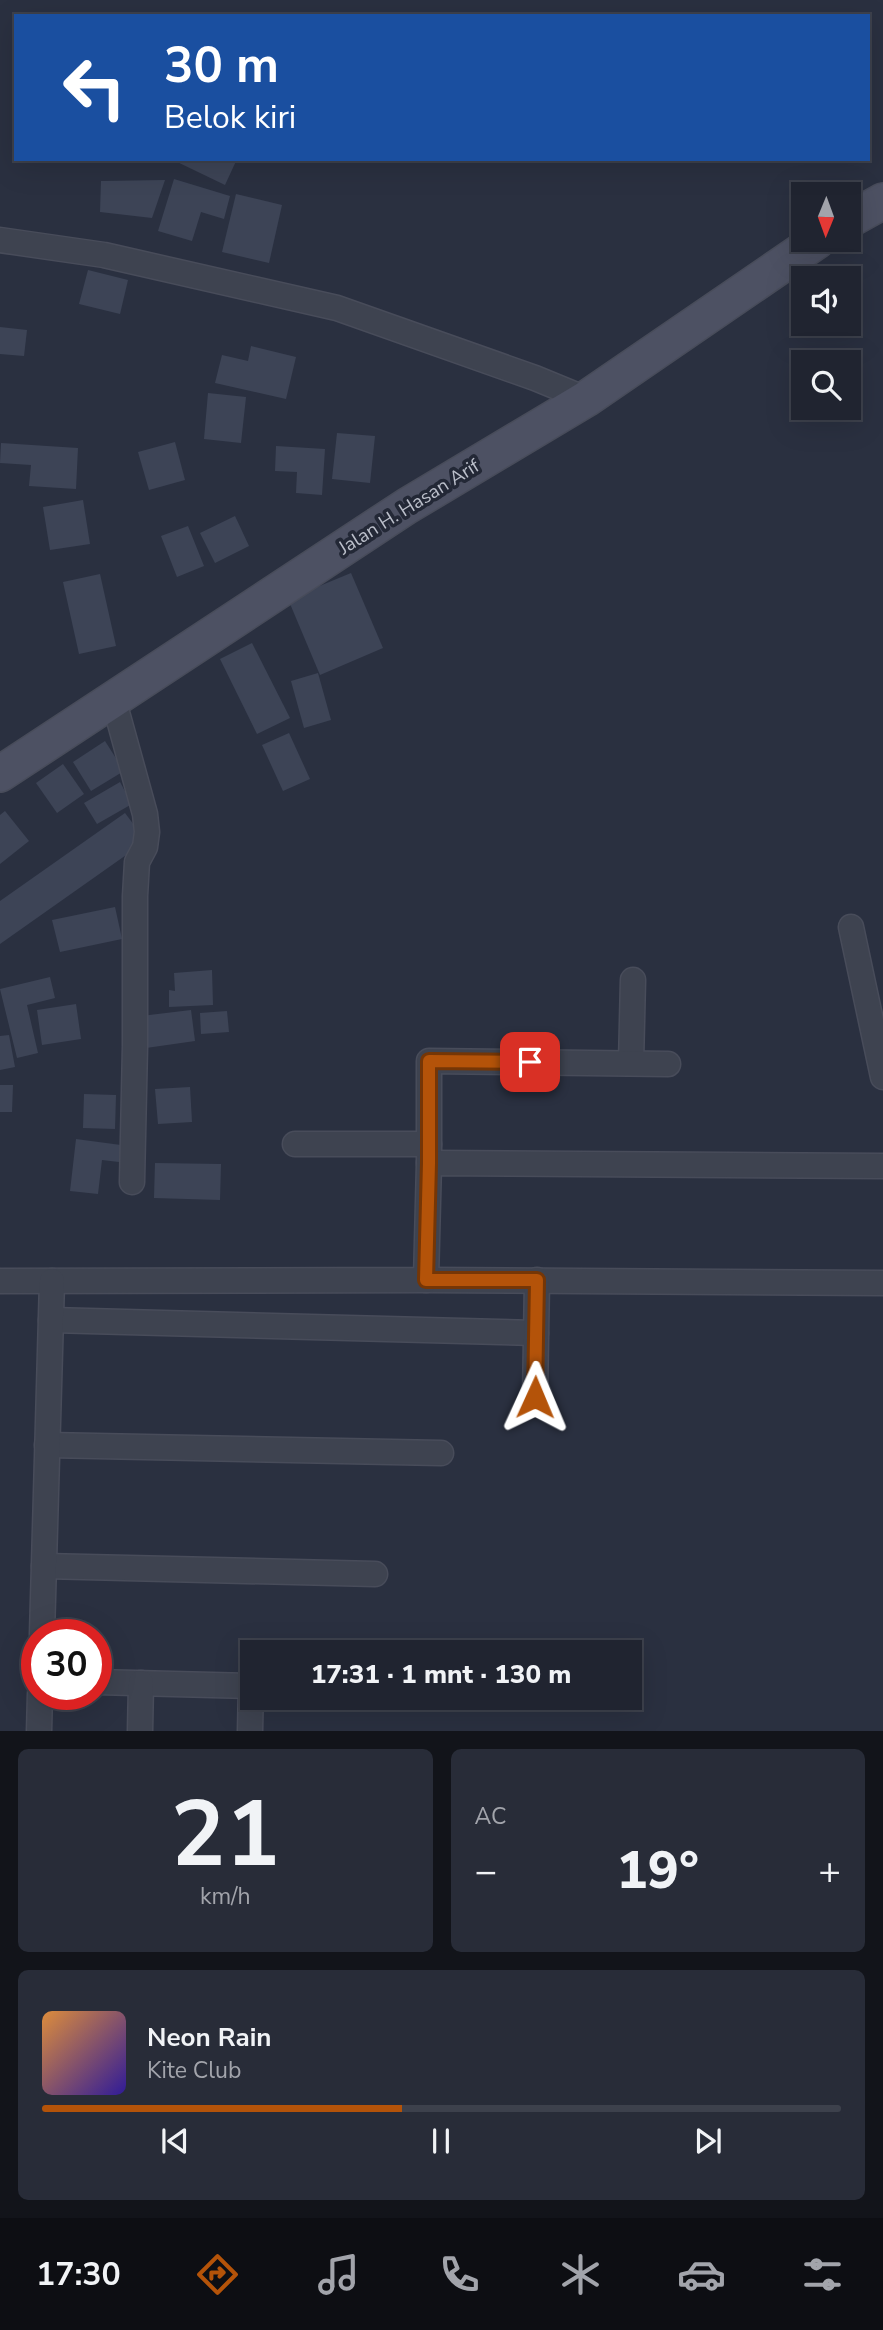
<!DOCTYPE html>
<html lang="id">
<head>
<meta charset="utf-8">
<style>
  :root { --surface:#202430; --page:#282c38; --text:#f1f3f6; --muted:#a2a4ab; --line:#3d414c; --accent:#b45309 }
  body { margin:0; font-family:"Nunito Sans",sans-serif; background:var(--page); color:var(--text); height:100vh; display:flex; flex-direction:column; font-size:26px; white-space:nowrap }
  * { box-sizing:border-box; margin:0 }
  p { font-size:23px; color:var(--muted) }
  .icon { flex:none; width:38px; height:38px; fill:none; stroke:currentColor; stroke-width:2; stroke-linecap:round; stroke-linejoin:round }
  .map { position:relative; height:1731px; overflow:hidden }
  .drawer { display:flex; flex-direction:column; gap:18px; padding:18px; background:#12141a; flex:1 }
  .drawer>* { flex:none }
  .top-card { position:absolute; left:14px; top:14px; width:856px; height:147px; border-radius:0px; box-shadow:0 7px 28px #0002,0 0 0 2px var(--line); background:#1a4fa0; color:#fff; overflow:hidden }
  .needle { width:46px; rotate:181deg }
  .buttons { position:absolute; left:791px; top:182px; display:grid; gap:14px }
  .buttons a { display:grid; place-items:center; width:70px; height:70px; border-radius:0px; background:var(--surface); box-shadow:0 7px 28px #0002,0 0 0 2px var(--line); font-size:35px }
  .speed { position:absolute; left:21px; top:1619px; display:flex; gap:14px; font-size:35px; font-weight:700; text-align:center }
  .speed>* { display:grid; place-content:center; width:91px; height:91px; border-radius:50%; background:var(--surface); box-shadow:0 7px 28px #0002,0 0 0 2px var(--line); line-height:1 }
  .speed .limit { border:10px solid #d22; background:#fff; color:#111 }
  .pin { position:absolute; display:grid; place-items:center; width:60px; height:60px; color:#fff; margin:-30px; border-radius:14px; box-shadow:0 4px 10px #0006 }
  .me { position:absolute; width:77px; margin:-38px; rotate:1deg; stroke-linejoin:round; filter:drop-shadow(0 0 5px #0008) }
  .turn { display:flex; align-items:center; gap:24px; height:147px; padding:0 35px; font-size:32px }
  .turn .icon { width:91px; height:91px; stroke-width:2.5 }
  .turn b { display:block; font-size:49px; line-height:60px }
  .big { font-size:52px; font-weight:800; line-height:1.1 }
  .drawer .card { flex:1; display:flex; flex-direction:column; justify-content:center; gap:10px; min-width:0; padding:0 24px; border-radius:10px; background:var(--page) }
  .drawer .dial { align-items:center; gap:0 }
  .dial b { font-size:91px; line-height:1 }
  .song { display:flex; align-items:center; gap:21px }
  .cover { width:84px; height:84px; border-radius:10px; background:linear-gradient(135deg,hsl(30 70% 55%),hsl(250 70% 35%)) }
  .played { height:7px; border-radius:4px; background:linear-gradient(90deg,var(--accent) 45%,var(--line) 45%) }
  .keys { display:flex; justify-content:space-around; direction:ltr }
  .heat { display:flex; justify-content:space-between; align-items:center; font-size:38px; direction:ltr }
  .drawer .tiles { flex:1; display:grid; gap:18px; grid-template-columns:1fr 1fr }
  .card:last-child { grid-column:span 2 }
  .trip { position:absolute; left:240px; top:1640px; width:402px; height:70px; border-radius:0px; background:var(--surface); box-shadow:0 7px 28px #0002,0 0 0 2px var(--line); font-weight:800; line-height:70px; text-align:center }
  .tabs { display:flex; height:112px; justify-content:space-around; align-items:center; background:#0d0e13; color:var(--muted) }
  .tabs .icon { width:49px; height:49px }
  .tabs .on { color:var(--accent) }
  .tabs b { font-size:32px; color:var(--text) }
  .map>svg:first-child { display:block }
</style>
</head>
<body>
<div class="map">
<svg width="883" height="1732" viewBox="0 0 883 1732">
  <rect width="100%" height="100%" fill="#2a3040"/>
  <g fill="#3d4456">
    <path d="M171,159H237L225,185Z"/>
    <path d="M174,179L230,196L224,219L201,212L192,241L158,231Z"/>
    <path d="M165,180L152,218L100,212L101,181Z"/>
    <path d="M236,194L282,205L269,263L222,252Z"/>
    <path d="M88,270L128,280L120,314L79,304Z"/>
    <path d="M0,327L27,330L24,356L0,354Z"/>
    <path d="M251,346L296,357L286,399L215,383L222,355L248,361Z"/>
    <path d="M208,393L246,397L241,443L204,439Z"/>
    <path d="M337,433L375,436L370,483L332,479Z"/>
    <path d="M175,442L185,480L149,490L138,452Z"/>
    <path d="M1,443L78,448L76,489L29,486L31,465L0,463Z"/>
    <path d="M276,446L325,449L322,495L296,493L297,472L275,471Z"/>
    <path d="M83,500L90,544L50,550L43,507Z"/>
    <path d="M235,516L249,546L215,563L200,533Z"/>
    <path d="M188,526L204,566L177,577L161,536Z"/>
    <path d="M351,573L383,648L320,675L288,599Z"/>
    <path d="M100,574L116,646L79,654L63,582Z"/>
    <path d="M252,643L290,718L257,734L220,659Z"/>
    <path d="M318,673L331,720L304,728L291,681Z"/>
    <path d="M289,733L310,779L283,791L262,745Z"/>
    <path d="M105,741L124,771L91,791L73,762Z"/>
    <path d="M63,764L84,794L57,813L36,783Z"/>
    <path d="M120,782L132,804L97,824L84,803Z"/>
    <path d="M5,811L29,841L0,864V815Z"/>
    <path d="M125,813L146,841L0,944V901Z"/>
    <path d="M115,907L122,939L60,952L52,920Z"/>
    <path d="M212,970L213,1005L169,1007V990L175,991L174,973Z"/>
    <path d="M50,977L55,998L27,1005L38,1053L17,1058L0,989Z"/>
    <path d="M76,1004L81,1039L42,1045L37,1010Z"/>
    <path d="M191,1010L195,1041L146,1048L141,1016Z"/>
    <path d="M227,1011L229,1032L201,1034L200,1013Z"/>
    <path d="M9,1035L15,1067L0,1070V1036Z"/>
    <path d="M0,1085H13L12,1112H0Z"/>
    <path d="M190,1087L192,1122L158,1124L155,1089Z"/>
    <path d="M84,1094L116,1095L115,1129L83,1128Z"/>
    <path d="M76,1139L121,1145L119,1162L102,1160L98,1194L70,1191Z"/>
    <path d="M155,1163L221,1164L220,1200L154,1198Z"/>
  </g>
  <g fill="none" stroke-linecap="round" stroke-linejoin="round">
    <g stroke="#484c5a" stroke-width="27">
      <g id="minor">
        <path d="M0,240L104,255L337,308L535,378L586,399"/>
        <path d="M113,698L145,814L147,832L145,847L137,862L135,896V1046L132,1182"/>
        <path d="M851,927L883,1077"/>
        <path d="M631,1063L633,980"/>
        <path d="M295,1144H429"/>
        <path d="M429,1163V1061L668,1064"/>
        <path d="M426,1280L883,1283"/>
        <path d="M0,1281L426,1280L429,1163L883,1166"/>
        <path d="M51,1320L536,1333"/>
        <path d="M535,1397L537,1280"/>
        <path d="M47,1445L441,1453"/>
        <path d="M44,1566L375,1574"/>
        <path d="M42,1634L52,1281"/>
        <path d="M96,1682L251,1686L250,1732"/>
        <path d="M39,1732L40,1694"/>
        <path d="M140,1732L141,1683"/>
      </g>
    </g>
    <g stroke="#484c5a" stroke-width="38">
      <g id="secondary">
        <path d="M849,220L883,201"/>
        <path d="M0,774L407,506L586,399L818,240"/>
      </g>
    </g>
    <use href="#minor" stroke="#3e4350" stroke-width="24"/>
    <use href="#secondary" stroke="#4d5163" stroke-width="35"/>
  </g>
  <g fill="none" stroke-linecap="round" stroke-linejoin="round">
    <g stroke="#753606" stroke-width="18">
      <path id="route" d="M530,1062L429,1061V1163L426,1280H537L535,1397"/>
    </g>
    <use href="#route" stroke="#b45309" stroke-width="12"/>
  </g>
  <g text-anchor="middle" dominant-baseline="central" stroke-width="7" stroke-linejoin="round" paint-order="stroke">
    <g font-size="19" fill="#bbbfca" stroke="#232836">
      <text transform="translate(409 507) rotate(-32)">Jalan H. Hasan Arif</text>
    </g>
  </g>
</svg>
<div class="buttons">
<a><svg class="needle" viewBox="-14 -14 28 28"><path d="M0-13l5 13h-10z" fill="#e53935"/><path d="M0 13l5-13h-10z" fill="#a2a4ab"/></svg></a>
<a><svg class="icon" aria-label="sound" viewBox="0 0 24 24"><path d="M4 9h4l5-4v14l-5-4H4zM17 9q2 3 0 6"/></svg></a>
<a><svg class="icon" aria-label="search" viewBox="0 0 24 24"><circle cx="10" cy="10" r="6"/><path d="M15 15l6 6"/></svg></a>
</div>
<div class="speed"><div class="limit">30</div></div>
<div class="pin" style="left:530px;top:1062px;background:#d93025"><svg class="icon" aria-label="arrive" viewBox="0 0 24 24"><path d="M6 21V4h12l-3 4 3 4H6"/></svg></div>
<svg class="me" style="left:535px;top:1397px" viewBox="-20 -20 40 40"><path d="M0-17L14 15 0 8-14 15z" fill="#b45309" stroke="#fff" stroke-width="4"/></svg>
<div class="trip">17:31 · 1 mnt · 130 m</div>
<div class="top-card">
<div class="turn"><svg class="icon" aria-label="left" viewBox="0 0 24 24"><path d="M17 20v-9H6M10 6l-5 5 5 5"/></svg><div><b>30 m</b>Belok kiri</div></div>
</div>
</div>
<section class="drawer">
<div class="tiles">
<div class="card dial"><b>21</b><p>km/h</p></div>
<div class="card"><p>AC</p>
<div class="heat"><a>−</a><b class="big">19°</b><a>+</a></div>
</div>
<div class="card">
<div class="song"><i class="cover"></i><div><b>Neon Rain</b><p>Kite Club</p></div></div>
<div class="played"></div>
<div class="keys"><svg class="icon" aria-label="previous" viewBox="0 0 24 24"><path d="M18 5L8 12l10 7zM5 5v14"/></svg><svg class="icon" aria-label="pause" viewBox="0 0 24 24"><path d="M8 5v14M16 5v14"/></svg><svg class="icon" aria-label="next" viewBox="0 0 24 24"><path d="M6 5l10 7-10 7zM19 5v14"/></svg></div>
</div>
</div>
</section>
<nav class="tabs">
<b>17:30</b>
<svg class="icon on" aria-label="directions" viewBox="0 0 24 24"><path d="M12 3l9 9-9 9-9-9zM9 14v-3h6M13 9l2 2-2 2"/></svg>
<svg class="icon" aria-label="music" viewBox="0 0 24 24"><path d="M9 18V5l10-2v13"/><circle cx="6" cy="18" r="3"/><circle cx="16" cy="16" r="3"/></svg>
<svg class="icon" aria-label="phone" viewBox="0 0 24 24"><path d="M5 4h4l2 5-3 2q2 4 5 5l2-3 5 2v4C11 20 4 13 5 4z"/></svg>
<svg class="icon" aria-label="climate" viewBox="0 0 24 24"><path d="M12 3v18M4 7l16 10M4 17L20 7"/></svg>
<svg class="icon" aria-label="car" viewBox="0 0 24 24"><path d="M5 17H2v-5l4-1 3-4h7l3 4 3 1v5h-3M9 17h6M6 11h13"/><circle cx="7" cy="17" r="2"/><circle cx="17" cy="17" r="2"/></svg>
<svg class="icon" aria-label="filters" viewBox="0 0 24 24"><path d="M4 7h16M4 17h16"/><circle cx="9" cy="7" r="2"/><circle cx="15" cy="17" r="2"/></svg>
</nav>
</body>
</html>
